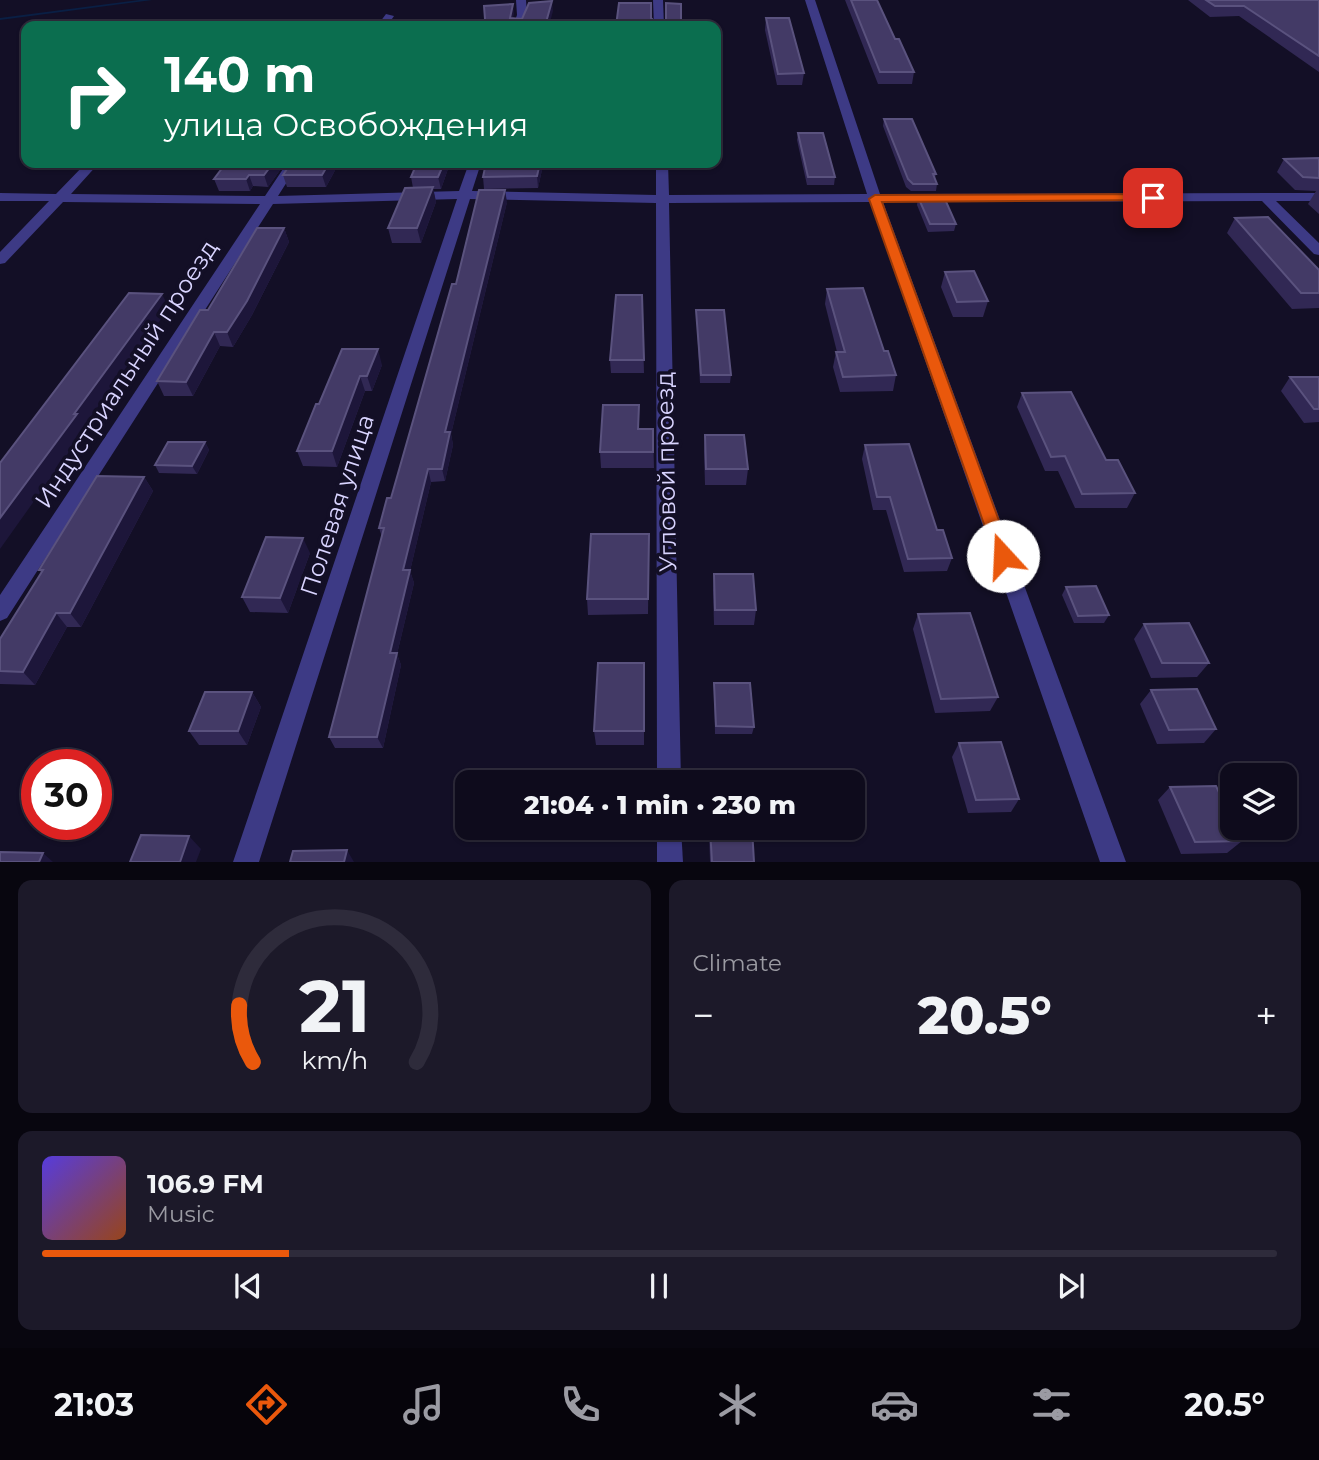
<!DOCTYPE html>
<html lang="en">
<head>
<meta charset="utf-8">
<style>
  :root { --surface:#0e0b1c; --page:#1c1929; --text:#f1f3f6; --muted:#9b9ba3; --line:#2e2b3b; --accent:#ea580c }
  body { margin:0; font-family:Montserrat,sans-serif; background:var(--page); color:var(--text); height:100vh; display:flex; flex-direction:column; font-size:26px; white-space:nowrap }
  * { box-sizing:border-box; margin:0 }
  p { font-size:23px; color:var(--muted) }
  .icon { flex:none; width:38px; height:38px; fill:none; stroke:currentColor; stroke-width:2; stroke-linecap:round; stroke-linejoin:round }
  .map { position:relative; height:862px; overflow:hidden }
  .details { display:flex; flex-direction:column; gap:18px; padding:18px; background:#08060f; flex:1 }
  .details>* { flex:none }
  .banner { position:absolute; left:21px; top:21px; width:700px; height:147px; border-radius:14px; box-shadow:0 2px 5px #0004,0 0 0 2px var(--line); background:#0b6e4f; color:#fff; overflow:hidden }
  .buttons { position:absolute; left:1220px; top:763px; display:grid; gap:14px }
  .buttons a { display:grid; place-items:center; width:77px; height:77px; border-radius:14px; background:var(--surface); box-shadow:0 2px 5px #0004,0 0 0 2px var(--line); font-size:35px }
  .speed { position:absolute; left:21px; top:749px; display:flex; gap:14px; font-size:35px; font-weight:700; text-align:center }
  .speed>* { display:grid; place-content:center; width:91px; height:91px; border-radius:50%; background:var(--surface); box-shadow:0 2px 5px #0004,0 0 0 2px var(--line); line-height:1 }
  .speed .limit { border:10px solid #d22; background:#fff; color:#111 }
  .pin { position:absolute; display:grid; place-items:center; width:60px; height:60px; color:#fff; margin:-30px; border-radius:14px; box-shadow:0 4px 10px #0006 }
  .me { position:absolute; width:77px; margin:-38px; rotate:340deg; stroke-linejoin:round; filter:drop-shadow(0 0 5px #0008) }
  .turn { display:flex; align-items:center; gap:24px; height:147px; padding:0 28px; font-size:32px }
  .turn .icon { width:91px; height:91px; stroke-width:2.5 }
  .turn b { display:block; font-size:49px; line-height:60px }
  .big { font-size:52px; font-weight:800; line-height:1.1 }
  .details .widget { flex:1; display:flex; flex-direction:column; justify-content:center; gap:10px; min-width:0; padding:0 24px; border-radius:14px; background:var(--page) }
  .details .dial { align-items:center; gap:0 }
  .dial svg { height:182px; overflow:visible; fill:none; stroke:var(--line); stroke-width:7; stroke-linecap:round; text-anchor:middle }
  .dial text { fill:var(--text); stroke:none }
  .song { display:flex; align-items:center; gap:21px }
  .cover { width:84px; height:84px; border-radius:10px; background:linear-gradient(135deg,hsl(250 70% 55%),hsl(20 70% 35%)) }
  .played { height:7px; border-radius:4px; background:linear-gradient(90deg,var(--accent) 20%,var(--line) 20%) }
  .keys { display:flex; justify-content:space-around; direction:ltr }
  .heat { display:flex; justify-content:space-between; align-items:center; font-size:38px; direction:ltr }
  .details .tiles { flex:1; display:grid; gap:18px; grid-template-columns:1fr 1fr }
  .widget:last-child { grid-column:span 2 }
  .trip { position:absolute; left:455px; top:770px; width:410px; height:70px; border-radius:14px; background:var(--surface); box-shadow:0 2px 5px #0004,0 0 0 2px var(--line); font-weight:800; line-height:70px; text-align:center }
  .dock { display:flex; height:112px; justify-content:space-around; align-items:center; background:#06040b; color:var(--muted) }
  .dock .icon { width:49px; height:49px }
  .dock .selected { color:var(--accent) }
  .dock b { font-size:32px; color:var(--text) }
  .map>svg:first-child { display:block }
</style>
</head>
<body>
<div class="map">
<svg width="1319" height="862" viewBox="0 0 1319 862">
  <rect width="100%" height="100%" fill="#130f26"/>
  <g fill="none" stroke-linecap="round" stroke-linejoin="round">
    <path fill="#0a1f44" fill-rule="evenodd" d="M139,0H152L0,20V18Z"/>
    <g fill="#3d3a85" fill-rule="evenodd">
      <path d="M516,0H526L527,15L523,26H513L517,15Z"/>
      <path d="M653,0H663L664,26H654Z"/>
      <path d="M805,0H815L880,194L1319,193V201H1276L1319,243V255L1314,254L1262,201L883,202L1126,862H1100L870,202L669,203L681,782H657L656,203L470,199L259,862H233L457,199L273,204L7,618L0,621V595L260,204L63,202L5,263L0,264V252L49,201H0V193L56,194L86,163H99L71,194L265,196L287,163H299L278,196L459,191L469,163H481L472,191L656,195V163H668L669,195L867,194Z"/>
      <path d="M386,14L394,16L387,26H377Z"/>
      <path d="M657,828H681L683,862H657Z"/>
    </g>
  </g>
  <g fill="#312854">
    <path d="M845,0H877L895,39L914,72L912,84H878Z"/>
    <path d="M1188,0H1319V72L1239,16L1210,17Z"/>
    <path d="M766,18L804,73L802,85H777L765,30Z"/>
    <path d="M884,119L936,174L935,178L937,184L936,191H911L906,187L883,126Z"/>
    <path d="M798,133L835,177L834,185H807L797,140Z"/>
    <path d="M1319,158V214L1308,204L1316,191L1295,190L1277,172L1284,159Z"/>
    <path d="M285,163L268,187L253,186L250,191H219L214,179Z"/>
    <path d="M291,163H339L326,187H287L283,175Z"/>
    <path d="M417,163H450L441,189H433L436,202L421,243H392L388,228L413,188L411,177Z"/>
    <path d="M543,165L538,188L484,189L483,177Z"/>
    <path d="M918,197L956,224L954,231L928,232L917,205Z"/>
    <path d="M507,202L451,434L453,445L445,481L431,482L410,571L414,583L397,654L401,665L383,748H335L329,737L382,537L379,528L391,498L456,284Z"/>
    <path d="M1235,218L1319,270V308L1292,309L1227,233Z"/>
    <path d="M284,228L289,242L252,315L233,347L220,346L193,396H164L157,381L208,310Z"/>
    <path d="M945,272L988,301L983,317H953L941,287Z"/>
    <path d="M827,289L884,351L896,375L893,391L840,392L833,367L836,352H837L825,304Z"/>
    <path d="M642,295L644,373H611L610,360Z"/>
    <path d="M696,310L731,375L730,383H700Z"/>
    <path d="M342,349L382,365L372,391H365L337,467L303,466L297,451L319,404Z"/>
    <path d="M1290,377H1319V422L1304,423L1281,391Z"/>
    <path d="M1022,393L1106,460L1135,493L1127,508H1075L1058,471H1045L1017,407Z"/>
    <path d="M639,429H653L654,468H601L600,452Z"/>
    <path d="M705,435L748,469L746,485H705L704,451Z"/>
    <path d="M205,442L209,450L197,474L159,473L155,465Z"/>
    <path d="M865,445L952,558L947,571L904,572L886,510H873L862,459Z"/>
    <path d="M144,477L153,491L81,627H67L35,685L0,684V639L42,573L39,570Z"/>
    <path d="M649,534L648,614L588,615L587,599Z"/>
    <path d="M310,553L288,613L250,612L242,597Z"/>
    <path d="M714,574L756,610L754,625H714L713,590Z"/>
    <path d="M1066,587L1109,615L1104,623H1074L1062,595Z"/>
    <path d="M918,614L998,697L990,711L935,713L913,629Z"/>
    <path d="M1144,624L1209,663L1197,677L1151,678L1134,639Z"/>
    <path d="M644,663V745H596L594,731Z"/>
    <path d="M714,683L754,727L752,734H715Z"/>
    <path d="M1151,690L1216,729L1204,743L1157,744L1140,704Z"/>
    <path d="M252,692L261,707L247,745H199L189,731Z"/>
    <path d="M959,743L1019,799L1011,812L968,813L952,757Z"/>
    <path d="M1170,787L1242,841L1227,853L1181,854L1158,800Z"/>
    <path d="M709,828H752L754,862H710Z"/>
  </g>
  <g fill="#1d163a">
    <path d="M552,1L553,11L549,26H545Z"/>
    <path d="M513,4L514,14L511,26L510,18Z"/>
    <path d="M273,163H285L268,187L264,175Z"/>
    <path d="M329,163H339L326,187L322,175Z"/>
    <path d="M444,163H450L441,189L438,177Z"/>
    <path d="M540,163H543V165L538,188L537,176Z"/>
    <path d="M249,175L253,186L250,191L246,179Z"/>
    <path d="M433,187L436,202L421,243L417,228Z"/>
    <path d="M505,190L507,202L451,434L453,445L445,481L442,469L445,432Z"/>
    <path d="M284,228L289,242L252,315L233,347L227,332Z"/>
    <path d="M162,294L169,308L84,426L86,428L0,549V518L74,414Z"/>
    <path d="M214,332L220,346L193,396L186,382Z"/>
    <path d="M378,349L382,365L372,391L367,376Z"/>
    <path d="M360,376L365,391L337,467L332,451Z"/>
    <path d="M205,442L209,450L197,474L192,466Z"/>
    <path d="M428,469L431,482L410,571L414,583L397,654L401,665L383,748L377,737L403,570Z"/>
    <path d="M144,477L153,491L81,627L70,613Z"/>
    <path d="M303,538L310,553L288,613L280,598Z"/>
    <path d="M56,613L67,627L35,685L23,672Z"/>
    <path d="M252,692L261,707L247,745L238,731Z"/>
    <path d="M189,836L201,849L196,862H180Z"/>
    <path d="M347,850L354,862H344Z"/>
    <path d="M43,853L53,862H39Z"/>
  </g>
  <g fill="#433a66" stroke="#5a527e" stroke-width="2">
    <path d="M851,0H877L895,39H899L914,72H880Z"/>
    <path d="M1206,0H1319V56L1244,6H1215Z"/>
    <path d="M552,1L545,26H482L485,19L484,6L513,4L510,18L522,19L529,3Z"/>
    <path d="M619,3H651V18L654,21L666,20V3L681,4V26H690H616Z"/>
    <path d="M766,18H789L804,73L778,74Z"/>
    <path d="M331,23L414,24L412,26H329Z"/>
    <path d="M884,119H912L936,174H933L937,184H913L908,179Z"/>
    <path d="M798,133H823L835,177H808Z"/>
    <path d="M1319,158V178L1303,177L1284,159Z"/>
    <path d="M226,163H273L264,175H249L246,179H214Z"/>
    <path d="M291,163H329L322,175H283Z"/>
    <path d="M417,163H444L438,177H411Z"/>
    <path d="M486,163H540L537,176L483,177Z"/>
    <path d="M433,187L417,228H388L405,188Z"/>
    <path d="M479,190H505L445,432H450L442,469H428L403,570H410L390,653H397L377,737H329L384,528H379L387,498H391L452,284H456Z"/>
    <path d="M918,197H944L956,224H930Z"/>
    <path d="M1268,217L1319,270V293H1301L1235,218Z"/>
    <path d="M257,228H284L247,301L227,332H214L186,382L157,381L200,310H208Z"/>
    <path d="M974,271L988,301L957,302L945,272Z"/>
    <path d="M863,288L884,351H888L896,375L843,377L836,352H845L827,289Z"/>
    <path d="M129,293L162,294L74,414H77L0,518V463Z"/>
    <path d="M616,295H642L644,360H610Z"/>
    <path d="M696,310H724L731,375H701Z"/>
    <path d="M342,349H378L367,376H360L332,451H297L316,404H319Z"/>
    <path d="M1290,377H1319V409H1314Z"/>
    <path d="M1071,392L1106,460H1118L1135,493L1082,494L1065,456L1051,457L1022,393Z"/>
    <path d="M603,405H639L638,429H653V452H600Z"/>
    <path d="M705,435H744L748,469H706Z"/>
    <path d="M168,442H205L192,466L155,465Z"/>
    <path d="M909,444L937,530H943L952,558L908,559L890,497H877L865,445Z"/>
    <path d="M97,476L144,477L70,613H56L23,672L0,671V639L43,570H39Z"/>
    <path d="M591,534H649L648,599H587Z"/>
    <path d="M266,537L303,538L280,598L242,597Z"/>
    <path d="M714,574H753L756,610H715Z"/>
    <path d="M1096,586L1109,615L1078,616L1066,587Z"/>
    <path d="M970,613L998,697L941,699L918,614Z"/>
    <path d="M1189,623L1209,663H1162L1144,624Z"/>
    <path d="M598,663H644V731H594Z"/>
    <path d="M714,683H750L754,727L716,726Z"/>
    <path d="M1197,689L1216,729L1169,730L1151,690Z"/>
    <path d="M205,692H252L238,731H189Z"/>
    <path d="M1001,742L1019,799L976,800L959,743Z"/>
    <path d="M1216,786L1232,820V828H1236L1242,841L1195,842L1170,787Z"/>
    <path d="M710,828H752L754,862H712Z"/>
    <path d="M141,835L189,836L180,862H130Z"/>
    <path d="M347,850L344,862H290L293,851Z"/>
    <path d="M0,852L43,853L39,862H0Z"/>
  </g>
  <path fill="#ea580c" stroke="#983908" stroke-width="2" d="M1153,194L1159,198L1157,200L882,202L1012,556L1010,561L1003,563L997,561L869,199L875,195Z"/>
  <g text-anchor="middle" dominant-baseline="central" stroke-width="7" stroke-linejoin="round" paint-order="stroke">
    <g font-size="24" fill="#d9d4ff" stroke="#130f26">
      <text transform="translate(126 374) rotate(-57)">Индустриальный проезд</text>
      <text transform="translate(666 472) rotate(-91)">Угловой проезд</text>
      <text transform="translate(337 505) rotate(-72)">Полевая улица</text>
    </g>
  </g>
</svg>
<div class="buttons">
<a><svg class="icon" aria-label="layers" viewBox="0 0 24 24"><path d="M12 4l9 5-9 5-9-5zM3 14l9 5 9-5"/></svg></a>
</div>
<div class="speed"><div class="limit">30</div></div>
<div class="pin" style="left:1153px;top:198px;background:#d93025"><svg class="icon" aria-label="arrive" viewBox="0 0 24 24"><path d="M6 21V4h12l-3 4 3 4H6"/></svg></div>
<svg class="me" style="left:1003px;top:556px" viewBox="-20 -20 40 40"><circle r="19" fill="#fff"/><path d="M0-13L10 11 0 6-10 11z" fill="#ea580c"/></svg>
<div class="trip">21:04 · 1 min · 230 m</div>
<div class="banner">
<div class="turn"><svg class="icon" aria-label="right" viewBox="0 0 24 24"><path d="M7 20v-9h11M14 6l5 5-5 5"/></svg><div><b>140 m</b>улица Освобождения</div></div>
</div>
</div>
<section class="details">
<div class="tiles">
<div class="widget dial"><svg viewBox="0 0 100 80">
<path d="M14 69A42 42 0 1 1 86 69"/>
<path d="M14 69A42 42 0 0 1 8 44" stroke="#ea580c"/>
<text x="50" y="56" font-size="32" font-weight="700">21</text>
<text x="50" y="72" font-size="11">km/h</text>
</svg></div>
<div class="widget"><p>Climate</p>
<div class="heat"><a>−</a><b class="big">20.5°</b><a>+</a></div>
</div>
<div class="widget">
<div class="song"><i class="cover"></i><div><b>106.9 FM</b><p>Music</p></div></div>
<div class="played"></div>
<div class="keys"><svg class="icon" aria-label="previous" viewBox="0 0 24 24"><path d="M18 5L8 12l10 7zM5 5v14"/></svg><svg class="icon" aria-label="pause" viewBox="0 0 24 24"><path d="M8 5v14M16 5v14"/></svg><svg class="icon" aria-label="next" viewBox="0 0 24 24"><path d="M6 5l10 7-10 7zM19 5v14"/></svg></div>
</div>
</div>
</section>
<nav class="dock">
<b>21:03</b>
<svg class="icon selected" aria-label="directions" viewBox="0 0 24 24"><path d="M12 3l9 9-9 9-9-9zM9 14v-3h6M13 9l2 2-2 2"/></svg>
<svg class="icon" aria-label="music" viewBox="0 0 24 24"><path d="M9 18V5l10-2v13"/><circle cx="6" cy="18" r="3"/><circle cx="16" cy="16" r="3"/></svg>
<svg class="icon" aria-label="phone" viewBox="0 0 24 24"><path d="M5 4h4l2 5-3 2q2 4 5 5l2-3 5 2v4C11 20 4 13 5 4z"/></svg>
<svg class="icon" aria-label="climate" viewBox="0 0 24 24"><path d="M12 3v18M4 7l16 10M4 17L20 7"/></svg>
<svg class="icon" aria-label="car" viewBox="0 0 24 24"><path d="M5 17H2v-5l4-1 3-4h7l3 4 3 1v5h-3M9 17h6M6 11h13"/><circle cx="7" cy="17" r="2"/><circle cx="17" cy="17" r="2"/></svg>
<svg class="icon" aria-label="filters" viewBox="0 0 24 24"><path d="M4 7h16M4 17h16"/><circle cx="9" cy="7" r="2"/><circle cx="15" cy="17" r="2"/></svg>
<b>20.5°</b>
</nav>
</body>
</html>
